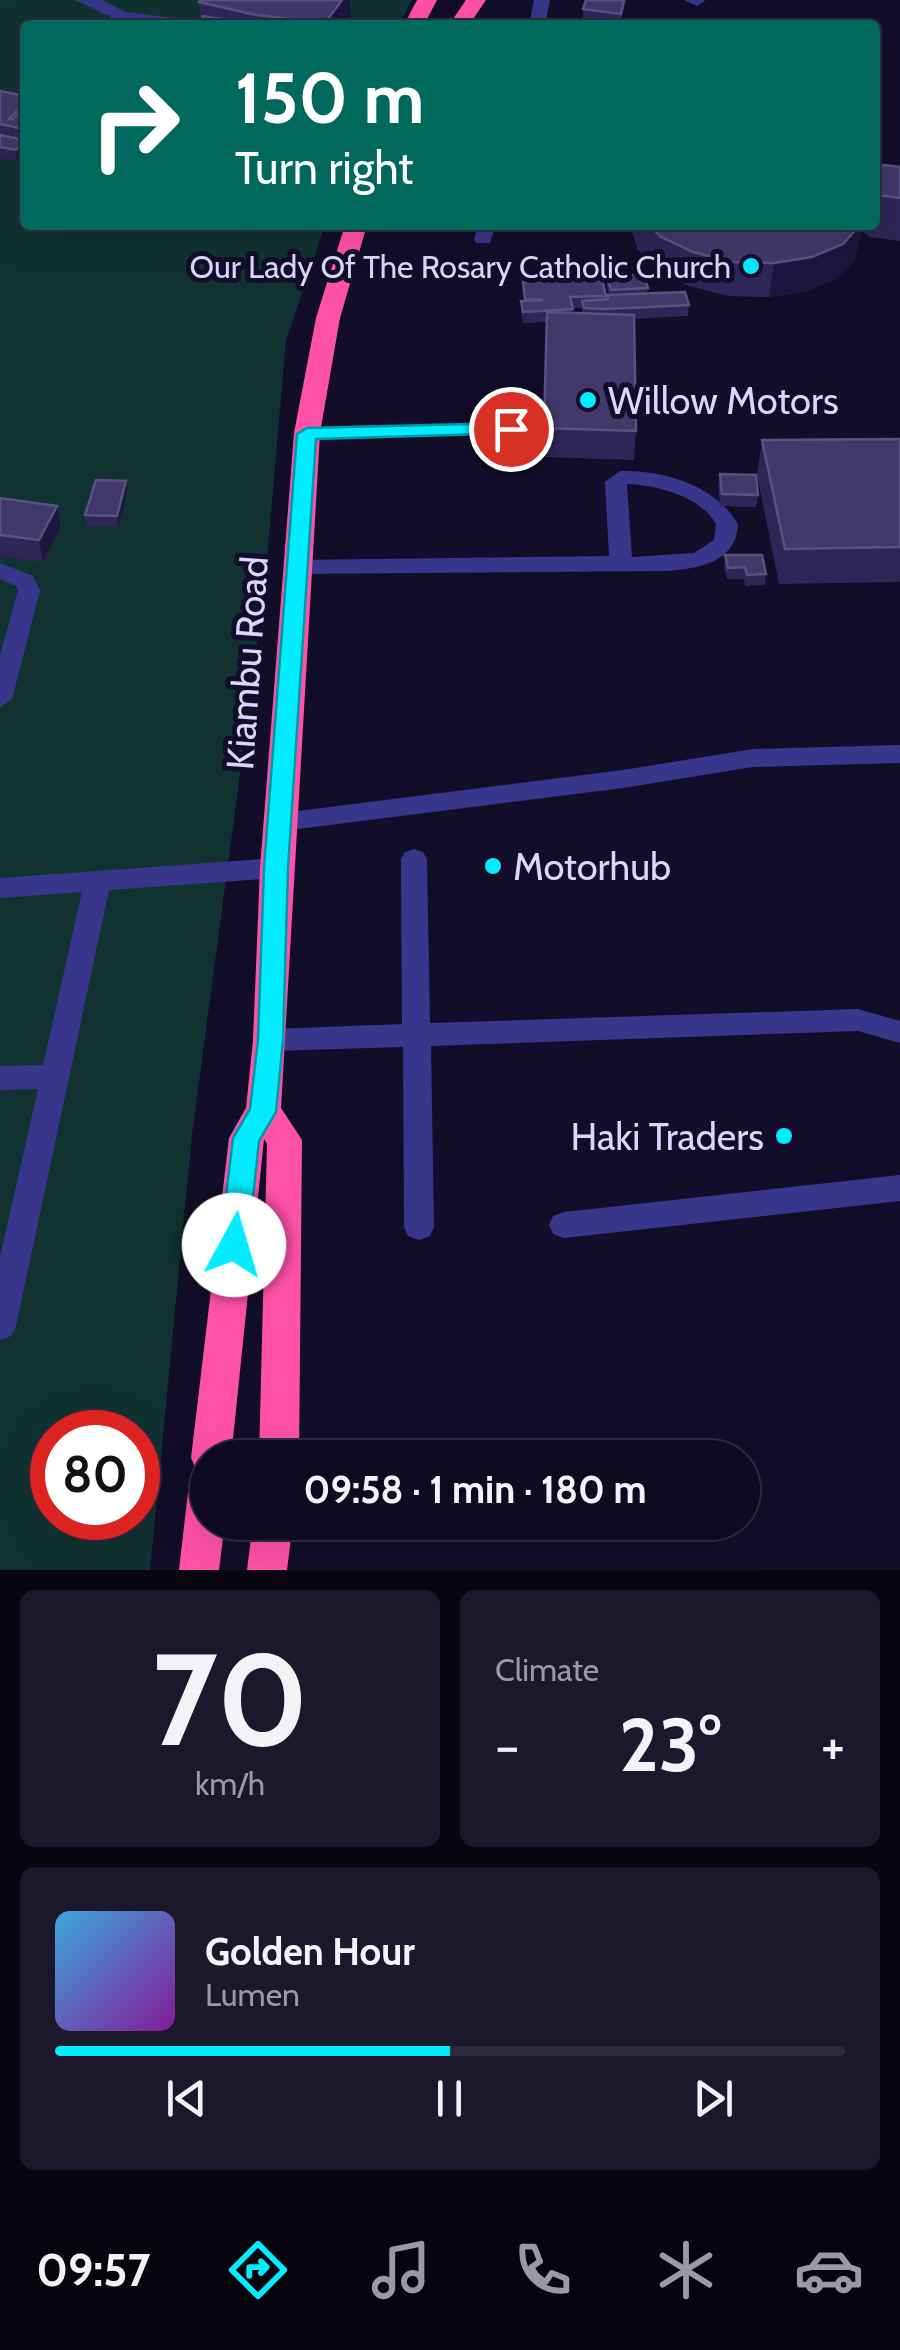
<!DOCTYPE html>
<html lang="en">
<head>
<meta charset="utf-8">
<style>
  :root { --surface:#0e0a1f; --page:#1c182c; --text:#f1f3f6; --muted:#9b9aa4; --line:#2e2b3d; --accent:#02ebff }
  body { margin:0; font-family:Cabin,sans-serif; background:var(--page); color:var(--text); height:100vh; display:flex; flex-direction:column; font-size:38px; white-space:nowrap }
  * { box-sizing:border-box; margin:0 }
  p { font-size:32px; color:var(--muted) }
  .icon { flex:none; width:55px; height:55px; fill:none; stroke:currentColor; stroke-width:2; stroke-linecap:round; stroke-linejoin:round }
  .map { position:relative; height:1570px; overflow:hidden }
  .panel { display:flex; flex-direction:column; gap:20px; padding:20px; background:#080611; flex:1 }
  .panel>* { flex:none }
  .banner { position:absolute; left:20px; top:20px; width:860px; height:210px; border-radius:10px; box-shadow:0 10px 40px #0002,0 0 0 2px var(--line); background:#00695c; color:#fff; overflow:hidden }
  .speed { position:absolute; left:30px; top:1410px; display:flex; gap:20px; font-size:50px; font-weight:700; text-align:center }
  .speed>* { display:grid; place-content:center; width:130px; height:130px; border-radius:50%; background:var(--surface); box-shadow:0 10px 40px #0002,0 0 0 2px var(--line); line-height:1 }
  .speed .limit { border:15px solid #d22; background:#fff; color:#111 }
  .pin { position:absolute; display:grid; place-items:center; width:85px; height:85px; color:#fff; margin:-42px; border:5px solid #fff; border-radius:50%; box-shadow:0 2px 10px #0007 }
  .me { position:absolute; width:110px; margin:-55px; rotate:6deg; stroke-linejoin:round; filter:drop-shadow(0 0 8px #0008) }
  .turn { display:flex; align-items:center; gap:35px; height:210px; padding:0 50px; font-size:45px }
  .turn .icon { width:130px; height:130px; stroke-width:2.5 }
  .turn b { display:block; font-size:70px; line-height:85px }
  .big { font-size:75px; font-weight:700; line-height:1.1 }
  .panel .tile { flex:1; display:flex; flex-direction:column; justify-content:center; gap:15px; min-width:0; padding:0 35px; border-radius:15px; background:var(--page) }
  .panel .dial { align-items:center; gap:0 }
  .dial b { font-size:130px; line-height:1 }
  .song { display:flex; align-items:center; gap:30px }
  .cover { width:120px; height:120px; border-radius:15px; background:linear-gradient(135deg,hsl(200 70% 55%),hsl(290 70% 35%)) }
  .played { height:10px; border-radius:5px; background:linear-gradient(90deg,var(--accent) 50%,var(--line) 50%) }
  .keys { display:flex; justify-content:space-around; direction:ltr }
  .heat { display:flex; justify-content:space-between; align-items:center; font-size:55px; direction:ltr }
  .panel .tiles { flex:1; display:grid; gap:20px; grid-template-columns:1fr 1fr }
  .tile:last-child { grid-column:span 2 }
  .trip { position:absolute; left:190px; top:1440px; width:570px; height:100px; border-radius:50px; background:var(--surface); box-shadow:0 10px 40px #0002,0 0 0 2px var(--line); font-weight:700; line-height:100px; text-align:center }
  .tabs { display:flex; height:160px; justify-content:space-around; align-items:center; background:#06040c; color:var(--muted) }
  .tabs .icon { width:70px; height:70px }
  .tabs .on { color:var(--accent) }
  .tabs b { font-size:45px; color:var(--text) }
  .map>svg:first-child { display:block }
</style>
</head>
<body>
<div class="map">
<svg width="900" height="1570" viewBox="0 0 900 1570">
  <rect width="100%" height="100%" fill="#120e29"/>
  <path fill="#103331" fill-rule="evenodd" d="M0,0H412L399,25H25V225H325L286,340L264,593L192,1135L150,1570H0ZM52,1432H138V1518H52Z"/>
  <g fill="none" stroke-linecap="round" stroke-linejoin="round">
    <g fill="#37368b" fill-rule="evenodd">
      <path d="M75,0H102L125,12L188,20L196,25L124,21L122,25H106L111,17Z"/>
      <path d="M534,0H550L545,25H529Z"/>
      <path d="M684,0H704L705,1L697,6Z"/>
      <path d="M478,225H496L490,243H476L474,239Z"/>
      <path d="M511,423L518,424L521,429L518,434L307,439L297,433L307,427Z"/>
      <path d="M620,471C664,470 715,485 738,524C736,563 699,568 667,571L298,574L287,567L298,560L609,556L605,482ZM627,484C657,485 700,496 716,524L714,540L694,553L632,557Z"/>
      <path d="M0,563L33,576L40,591L12,699L0,707V655L18,591L16,586L0,579Z"/>
      <path d="M900,745V763L753,767L623,788L282,831L273,829L269,822L273,815L282,813L623,770L753,749Z"/>
      <path d="M414,849L423,852L427,859L430,1023L858,1009L900,1021V1043L858,1031L431,1046L434,1227L430,1236L419,1240L408,1236L404,1227L403,1047L270,1051L260,1048L256,1040L260,1032L270,1029L402,1024L401,859L405,852Z"/>
      <path d="M276,858L285,861L289,868L285,875L276,878L109,890L16,1326L11,1336L0,1340V1257L38,1089L0,1090V1066L43,1065L82,892L0,898V878Z"/>
      <path d="M900,1175V1201L564,1238L553,1234L549,1225L553,1216L564,1212Z"/>
    </g>
    <g fill="#ff51a8" fill-rule="evenodd">
      <path d="M417,0H437L424,25H404Z"/>
      <path d="M466,0H486L469,25H449Z"/>
      <path d="M345,225H367L340,318L320,433L281,1108L302,1140L299,1458H259L267,1144L264,1139L231,1458H208V1522H225L219,1570H179L188,1492L194,1478L204,1474L197,1471L191,1458L229,1138L246,1108L253,1040L260,868L294,433L316,318Z"/>
      <path d="M253,1522H293L287,1570H247Z"/>
    </g>
  </g>
  <g fill="#2f2658" fill-rule="evenodd">
    <path d="M626,0L620,24L583,19V9Z"/>
    <path d="M199,2L351,16L344,25H198L201,19Z"/>
    <path d="M0,91L25,96V153L17,161L0,158Z"/>
    <path d="M900,167V241L870,237L862,231L854,261L838,278L807,291L769,297L728,296L689,286L658,270L638,250L631,229V225H875V168Z"/>
    <path d="M607,277L648,288L647,293L689,305L688,316L634,319L636,431L634,460L543,457L547,322L523,323L521,312V301H524L523,282L606,296V300L607,295H609L607,288ZM573,308H582V314L573,313Z"/>
    <path d="M900,439V582L779,584L757,475L762,440Z"/>
    <path d="M720,474L758,495L756,507L720,506L718,485Z"/>
    <path d="M127,492L118,527L87,526L85,515Z"/>
    <path d="M0,498L57,506L61,527L43,562L0,556Z"/>
    <path d="M725,555L766,574L765,585L745,586L744,579H727L724,567Z"/>
  </g>
  <g fill="#1c153d">
    <path d="M342,0H350L351,16L344,25H325V23Z"/>
    <path d="M25,140V153L17,161L16,150Z"/>
    <path d="M860,225H863L860,242L854,261L838,278L807,291L769,297L774,263Z"/>
    <path d="M126,481L127,492L118,527L117,516Z"/>
    <path d="M57,506L61,527L43,562L39,540Z"/>
  </g>
  <g fill="#41396a" stroke="#595281" stroke-width="2.5">
    <path d="M201,0H342L325,23L256,15L199,2Z"/>
    <path d="M586,0H624L621,14L583,9Z"/>
    <path d="M203,16L256,25H198Z"/>
    <path d="M0,91L25,96V102L9,119H13L25,106L24,129L0,124Z"/>
    <path d="M0,135L25,140L16,150L0,147Z"/>
    <path d="M884,165L900,167V198L878,195L875,193V168Z"/>
    <path d="M649,225H860L843,244L812,257L774,263L732,262L693,252L661,237Z"/>
    <path d="M643,274L648,288L611,290L607,277Z"/>
    <path d="M602,280L606,296L570,297L573,309L523,312L521,301L543,300L525,299L523,282Z"/>
    <path d="M685,292L689,305L606,309L584,308L582,301L608,299L607,295Z"/>
    <path d="M547,312L634,315L636,431L544,428Z"/>
    <path d="M900,439V547L785,549L762,440Z"/>
    <path d="M720,474L756,475L758,495L722,494Z"/>
    <path d="M96,480L126,481L117,516L85,515Z"/>
    <path d="M0,498L57,506L39,540L0,535Z"/>
    <path d="M725,555H762L766,574L747,575L745,567L728,568Z"/>
  </g>
  <path fill="#02ebff" stroke="#0199a6" stroke-width="2.5" d="M511,423L521,429L518,433L316,439L288,868L283,1040L276,1112L259,1141L248,1245L244,1253L234,1257L224,1253L220,1245L233,1138L250,1109L258,1040L264,868L297,434L307,428Z"/>
  <g fill="#02ebff" stroke="#120e29" stroke-width="4">
    <circle cx="751" cy="266" r="10"/>
    <circle cx="588" cy="400" r="10"/>
    <circle cx="493" cy="866" r="10"/>
    <circle cx="784" cy="1136" r="10"/>
  </g>
  <g text-anchor="middle" dominant-baseline="central" stroke-width="10" stroke-linejoin="round" paint-order="stroke">
    <g font-size="32" fill="#dad6ff" stroke="#120e29" text-anchor="end">
      <text x="731" y="266">Our Lady Of The Rosary Catholic Church</text>
    </g>
    <g font-size="38" fill="#dad6ff" stroke="#120e29" text-anchor="start">
      <text x="608" y="400">Willow Motors</text>
      <text x="513" y="866">Motorhub</text>
      <text x="764" y="1136" text-anchor="end">Haki Traders</text>
    </g>
    <g font-size="38" fill="#dad6ff" stroke="#120e29">
      <text transform="translate(247 663) rotate(-86)">Kiambu Road</text>
    </g>
  </g>
</svg>
<div class="speed"><div class="limit">80</div></div>
<div class="pin" style="left:511px;top:429px;background:#d93025"><svg class="icon" aria-label="arrive" viewBox="0 0 24 24"><path d="M6 21V4h12l-3 4 3 4H6"/></svg></div>
<svg class="me" style="left:234px;top:1245px" viewBox="-20 -20 40 40"><circle r="19" fill="#fff"/><path d="M0-13L10 11 0 6-10 11z" fill="#02ebff"/></svg>
<div class="trip">09:58 · 1 min · 180 m</div>
<div class="banner">
<div class="turn"><svg class="icon" aria-label="right" viewBox="0 0 24 24"><path d="M7 20v-9h11M14 6l5 5-5 5"/></svg><div><b>150 m</b>Turn right</div></div>
</div>
</div>
<section class="panel">
<div class="tiles">
<div class="tile dial"><b>70</b><p>km/h</p></div>
<div class="tile"><p>Climate</p>
<div class="heat"><a>−</a><b class="big">23°</b><a>+</a></div>
</div>
<div class="tile">
<div class="song"><i class="cover"></i><div><b>Golden Hour</b><p>Lumen</p></div></div>
<div class="played"></div>
<div class="keys"><svg class="icon" aria-label="previous" viewBox="0 0 24 24"><path d="M18 5L8 12l10 7zM5 5v14"/></svg><svg class="icon" aria-label="pause" viewBox="0 0 24 24"><path d="M8 5v14M16 5v14"/></svg><svg class="icon" aria-label="next" viewBox="0 0 24 24"><path d="M6 5l10 7-10 7zM19 5v14"/></svg></div>
</div>
</div>
</section>
<nav class="tabs">
<b>09:57</b>
<svg class="icon on" aria-label="directions" viewBox="0 0 24 24"><path d="M12 3l9 9-9 9-9-9zM9 14v-3h6M13 9l2 2-2 2"/></svg>
<svg class="icon" aria-label="music" viewBox="0 0 24 24"><path d="M9 18V5l10-2v13"/><circle cx="6" cy="18" r="3"/><circle cx="16" cy="16" r="3"/></svg>
<svg class="icon" aria-label="phone" viewBox="0 0 24 24"><path d="M5 4h4l2 5-3 2q2 4 5 5l2-3 5 2v4C11 20 4 13 5 4z"/></svg>
<svg class="icon" aria-label="climate" viewBox="0 0 24 24"><path d="M12 3v18M4 7l16 10M4 17L20 7"/></svg>
<svg class="icon" aria-label="car" viewBox="0 0 24 24"><path d="M5 17H2v-5l4-1 3-4h7l3 4 3 1v5h-3M9 17h6M6 11h13"/><circle cx="7" cy="17" r="2"/><circle cx="17" cy="17" r="2"/></svg>
</nav>
</body>
</html>
